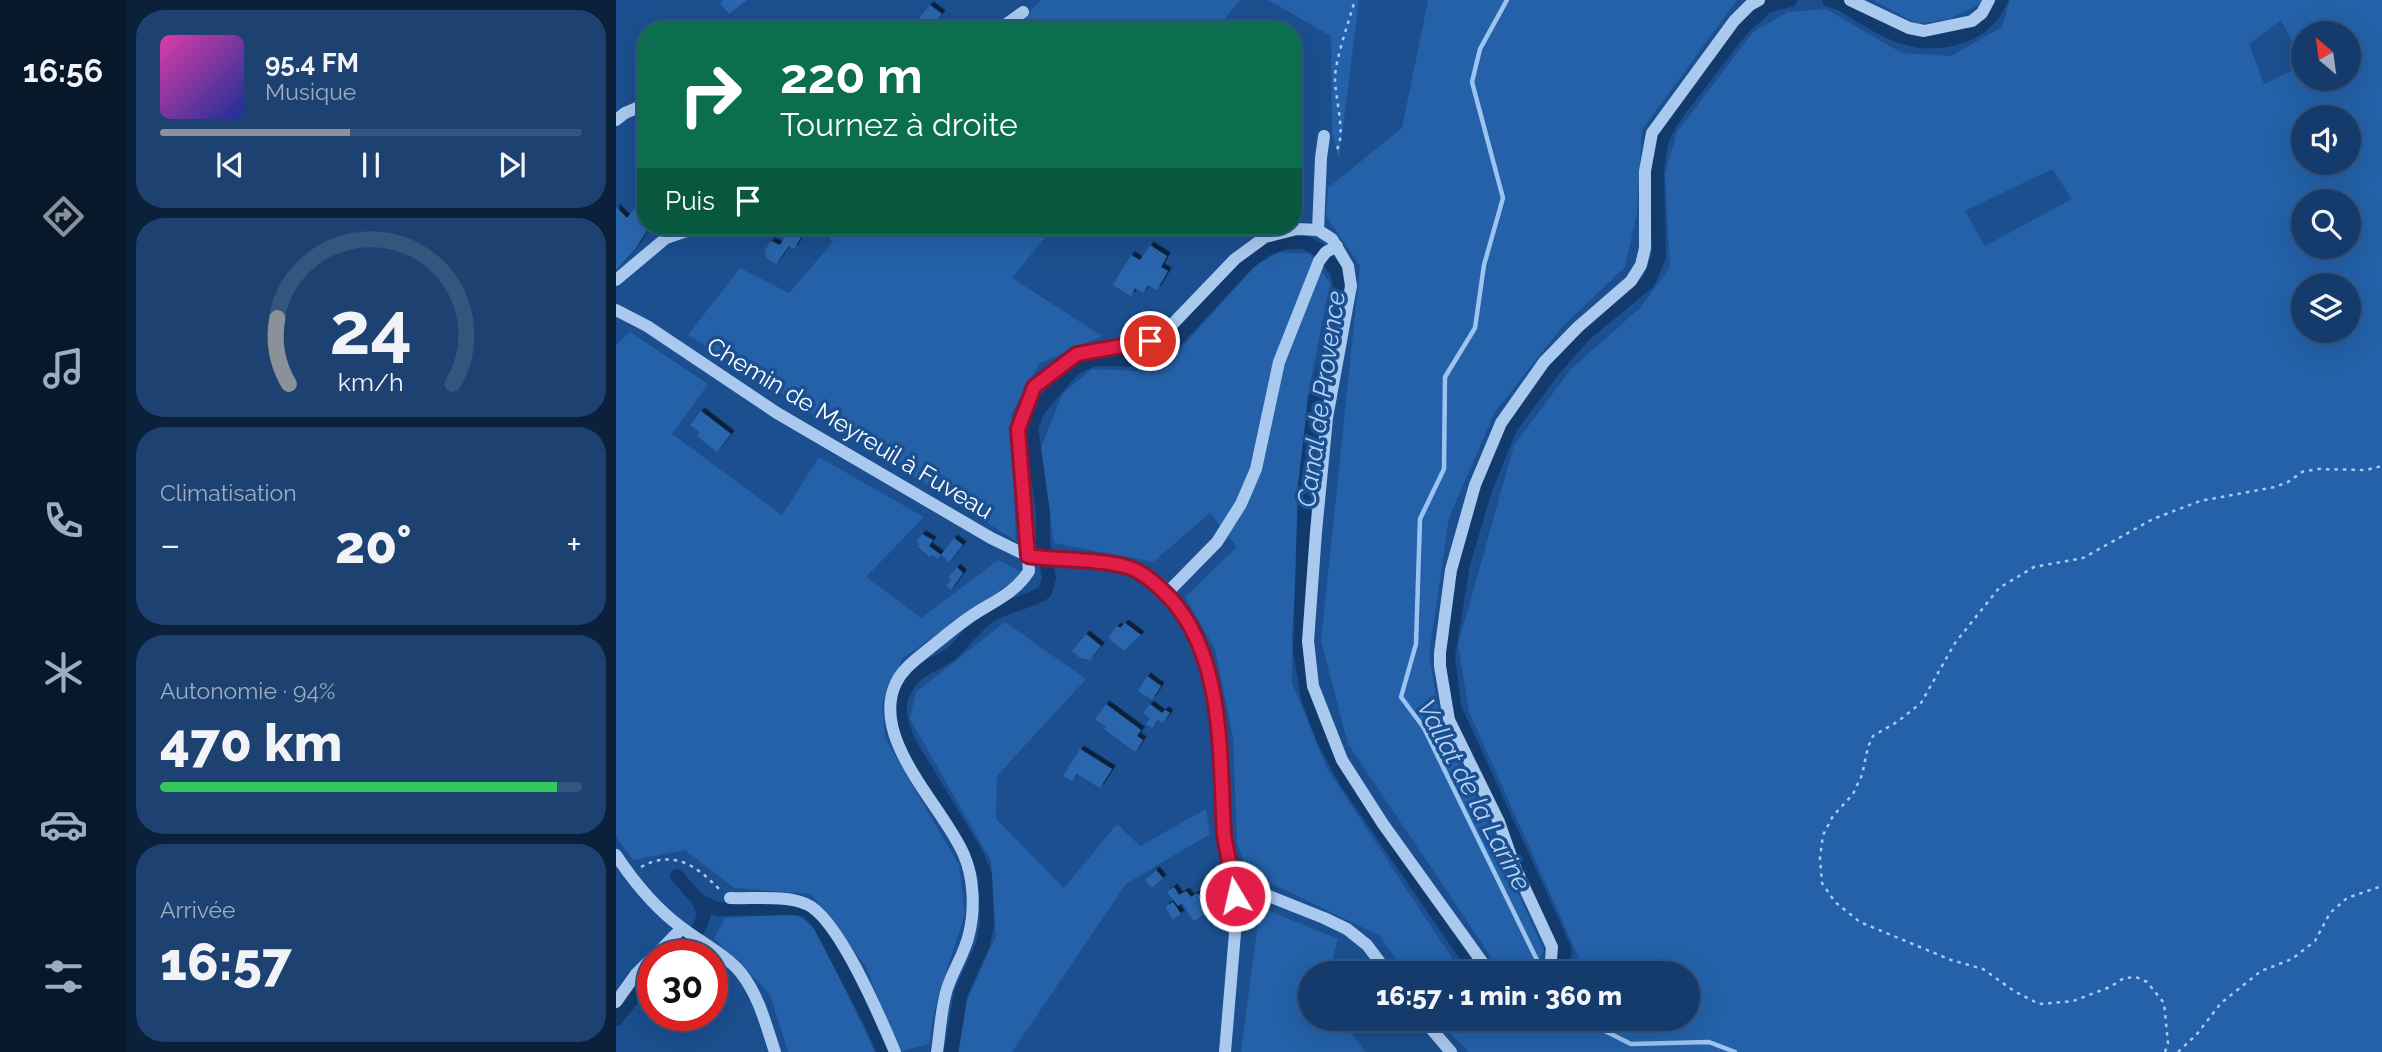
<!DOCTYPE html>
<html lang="fr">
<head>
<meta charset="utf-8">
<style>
  :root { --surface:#143b6b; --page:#1d4271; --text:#f1f3f6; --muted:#9dadc1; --line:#33557e; --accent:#8c9099 }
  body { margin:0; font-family:Raleway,sans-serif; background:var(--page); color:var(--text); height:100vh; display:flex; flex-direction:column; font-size:26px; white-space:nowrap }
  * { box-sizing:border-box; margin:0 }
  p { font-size:23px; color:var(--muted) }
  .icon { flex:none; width:38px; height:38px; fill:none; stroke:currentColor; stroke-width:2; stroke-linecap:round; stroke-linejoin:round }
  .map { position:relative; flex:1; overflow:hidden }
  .details { display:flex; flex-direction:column; gap:10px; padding:10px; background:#0b203b; width:490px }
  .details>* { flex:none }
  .guide { position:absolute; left:21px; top:21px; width:665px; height:214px; border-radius:28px; box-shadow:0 7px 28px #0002,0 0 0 2px var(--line); background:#0b6e4f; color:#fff; overflow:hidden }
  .needle { width:46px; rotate:331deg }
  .tools { position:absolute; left:1675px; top:21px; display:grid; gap:14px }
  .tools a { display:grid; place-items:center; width:70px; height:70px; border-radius:50%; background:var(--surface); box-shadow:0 7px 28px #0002,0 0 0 2px var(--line); font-size:35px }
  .speed { position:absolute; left:21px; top:940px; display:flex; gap:14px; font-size:35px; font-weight:700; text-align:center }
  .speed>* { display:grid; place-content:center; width:91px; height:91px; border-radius:50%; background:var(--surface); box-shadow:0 7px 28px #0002,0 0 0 2px var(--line); line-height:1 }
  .speed .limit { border:10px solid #d22; background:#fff; color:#111 }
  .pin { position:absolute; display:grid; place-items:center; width:60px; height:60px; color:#fff; margin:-30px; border:4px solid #fff; border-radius:50%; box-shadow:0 2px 7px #0007 }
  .me { position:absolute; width:77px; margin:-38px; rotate:351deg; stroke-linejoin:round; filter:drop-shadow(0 0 5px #0008) }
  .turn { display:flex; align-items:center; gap:24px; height:147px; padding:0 28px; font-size:32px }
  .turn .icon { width:91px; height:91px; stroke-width:2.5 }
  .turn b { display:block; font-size:49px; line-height:60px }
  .then { display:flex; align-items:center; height:66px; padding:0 28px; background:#0003; gap:14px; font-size:26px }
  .big { font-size:52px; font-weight:800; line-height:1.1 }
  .details .widget { flex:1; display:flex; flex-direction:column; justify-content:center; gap:10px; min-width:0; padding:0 24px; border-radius:28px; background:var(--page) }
  .details .dial { align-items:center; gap:0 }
  .dial svg { height:182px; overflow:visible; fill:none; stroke:var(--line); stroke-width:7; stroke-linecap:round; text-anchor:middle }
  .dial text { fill:var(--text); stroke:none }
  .song { display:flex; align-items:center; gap:21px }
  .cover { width:84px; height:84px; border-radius:10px; background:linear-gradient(135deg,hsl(320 70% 55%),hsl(230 70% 35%)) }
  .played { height:7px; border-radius:4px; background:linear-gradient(90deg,var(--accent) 45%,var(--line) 45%) }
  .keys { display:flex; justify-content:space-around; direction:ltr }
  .heat { display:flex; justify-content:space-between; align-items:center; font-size:38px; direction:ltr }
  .charge { height:10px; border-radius:5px; background:linear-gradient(90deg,#34c759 94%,var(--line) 0) }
  .trip { position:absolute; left:682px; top:961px; width:402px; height:70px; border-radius:35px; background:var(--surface); box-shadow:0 7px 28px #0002,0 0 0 2px var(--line); font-weight:800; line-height:70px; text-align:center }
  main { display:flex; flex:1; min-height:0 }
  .tab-bar { display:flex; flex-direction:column; width:126px; justify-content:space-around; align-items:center; background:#08182b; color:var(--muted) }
  .tab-bar .icon { width:49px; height:49px }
  .tab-bar .current { color:var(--accent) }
  .tab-bar b { font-size:32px; color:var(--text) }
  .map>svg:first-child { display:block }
</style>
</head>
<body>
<main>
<nav class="tab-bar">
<b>16:56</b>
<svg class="icon current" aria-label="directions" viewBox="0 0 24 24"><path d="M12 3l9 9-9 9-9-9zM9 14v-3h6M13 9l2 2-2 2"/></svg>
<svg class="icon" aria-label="music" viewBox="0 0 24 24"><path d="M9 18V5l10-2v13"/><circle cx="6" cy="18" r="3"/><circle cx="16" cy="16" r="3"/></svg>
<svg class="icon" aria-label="phone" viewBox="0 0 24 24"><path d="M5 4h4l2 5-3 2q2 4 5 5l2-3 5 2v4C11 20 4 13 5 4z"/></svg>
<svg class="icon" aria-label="climate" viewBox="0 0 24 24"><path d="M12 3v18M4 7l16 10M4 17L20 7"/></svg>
<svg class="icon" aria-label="car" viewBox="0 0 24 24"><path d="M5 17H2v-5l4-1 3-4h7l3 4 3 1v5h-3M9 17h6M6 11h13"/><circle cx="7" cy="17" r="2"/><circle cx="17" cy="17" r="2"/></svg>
<svg class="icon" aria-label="filters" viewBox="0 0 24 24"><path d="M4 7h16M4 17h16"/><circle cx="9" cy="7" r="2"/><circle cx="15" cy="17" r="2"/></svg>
</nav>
<section class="details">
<div class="widget">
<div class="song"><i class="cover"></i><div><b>95.4 FM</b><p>Musique</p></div></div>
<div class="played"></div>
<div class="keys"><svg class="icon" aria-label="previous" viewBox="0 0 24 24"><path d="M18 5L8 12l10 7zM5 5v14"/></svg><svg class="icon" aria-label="pause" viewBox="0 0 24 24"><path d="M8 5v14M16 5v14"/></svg><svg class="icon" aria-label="next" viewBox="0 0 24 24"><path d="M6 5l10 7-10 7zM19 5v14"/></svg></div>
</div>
<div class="widget dial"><svg viewBox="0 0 100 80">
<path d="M14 69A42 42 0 1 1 86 69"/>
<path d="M14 69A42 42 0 0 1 9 40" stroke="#8c9099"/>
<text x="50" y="56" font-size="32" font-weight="700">24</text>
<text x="50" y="72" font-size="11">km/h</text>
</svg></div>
<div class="widget"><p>Climatisation</p>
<div class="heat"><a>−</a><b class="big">20°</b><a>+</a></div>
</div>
<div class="widget"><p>Autonomie · 94%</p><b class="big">470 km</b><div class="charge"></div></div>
<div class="widget"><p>Arrivée</p><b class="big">16:57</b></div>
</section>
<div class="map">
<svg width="1766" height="1052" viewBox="0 0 1766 1052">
  <defs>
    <filter id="shadow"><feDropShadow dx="3.5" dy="-3.5" stdDeviation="0" flood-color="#0009"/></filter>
  </defs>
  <rect width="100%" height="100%" fill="#1b4f8f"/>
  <g fill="#2461a8" fill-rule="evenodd">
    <path d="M426,0H624L600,30H392Z"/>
    <path d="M652,0H743L723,159L716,133L715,36Z"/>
    <path d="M812,0H1121L1026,130L1021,213L1009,267L946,327L879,412L833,518L813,655L824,718L928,951L917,973H886L732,744L705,641L744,266L710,216L712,188L786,128Z"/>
    <path d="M1257,0H1366L1365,4L1333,19L1301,24Z"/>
    <path d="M1394,0H1766V1052H853L820,1019L1073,1018V973H955L963,958L853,712L842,645L898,445L955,369L1025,307L1054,267L1049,174L1061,132L1137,32L1172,12L1210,9L1286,53L1335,56L1386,27ZM1665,20L1687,63V33H1732V79H1687V65L1648,84L1633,44ZM1687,117H1732V163H1687ZM1436,169L1456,199L1369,246L1349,211ZM1687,201H1732V247H1687ZM1687,285H1732V331H1687Z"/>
    <path d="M202,226H438L396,278L486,336L423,364L395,415L400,541L72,335L124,268L173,293L217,242Z"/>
    <path d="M662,252L694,254L714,283L691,400L676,636V683L712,770L846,973H789L764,936L667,889L634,876L621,844L617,737L599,649L569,597L621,547L594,513L537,562L438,543L425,447L447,393L476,369L521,371L550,365L637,268Z"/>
    <path d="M14,332L92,384L56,434L166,515L203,457L308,517L250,577L305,618L382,560L406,572L392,585L287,658L266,704L269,738L343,865L349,914L320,1004L313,1044L283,1052L250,967L195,894L118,888L69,850L17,860L0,837V345Z"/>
    <path d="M389,622L470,679L381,776L380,819L448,888L501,824L524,846L590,809L594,834L510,884L396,1052H343L350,1002L380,936L375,861L294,719L300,692Z"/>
    <path d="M644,907L722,939L713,973H695V1018L723,1019L750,1052H625Z"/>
    <path d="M180,914L200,929L259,1052H172L154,994L98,939L109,918Z"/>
  </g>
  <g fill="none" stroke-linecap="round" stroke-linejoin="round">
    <g stroke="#9cc4f0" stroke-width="4.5">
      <path d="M891,0L864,49L856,82L887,198L868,265L859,328L829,377L828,469L804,519L800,644L785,697L808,728L922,962"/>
      <path d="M965,1019L1015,1044L1093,1042L1119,1052"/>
    </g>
    <g stroke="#123a6d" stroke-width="14">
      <path d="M1213,0L1223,3C1266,27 1294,53 1346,36C1365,29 1376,19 1385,0"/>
      <path d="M82,900L101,909L179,908L192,911L204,925L255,1023L268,1052"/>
      <path d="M57,956C71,943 86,931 88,912L82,900L61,876"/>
      <path d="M944,973L949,950L838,707L832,656L847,564L869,490L894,428L938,369L969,334L1032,282L1043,257L1041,170L1045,142L1051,129L1061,113L1125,30L1151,6L1174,0"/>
      <path d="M0,1019L37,974"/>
      <path d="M335,1052L345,993L367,944L371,925L369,875L361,855L292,741C282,716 278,697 299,676C309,666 325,662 336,653C349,641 359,625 375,615C391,605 412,603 429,592L433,578L427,542V513L415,427L422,410L458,368L478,359L523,360L539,356L553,347L635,260L651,249L667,243L686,241L702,249L721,271L724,287L713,349L699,400L689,485L684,652L692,698L708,741L730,781L862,973"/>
    </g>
  </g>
  <g fill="#2a66ad" filter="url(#shadow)">
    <path d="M108,0H131L113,14L104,3Z"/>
    <path d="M314,5L326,14L313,30H293Z"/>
    <path d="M30,191V226H42L36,233L32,229L20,248L0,270V207L11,218L24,202L23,199Z"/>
    <path d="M171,226H179L186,230L183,236L185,237L178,249L173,246L160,264L150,258L149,250L155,241L164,245L169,237L166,235Z"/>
    <path d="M534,245L551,256L545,267L552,271L541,290L532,285L527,293L519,288L515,296L497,285L515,255L524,260Z"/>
    <path d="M85,411L115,434L101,452L81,436L84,432L74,425Z"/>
    <path d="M306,534L317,540L313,546L325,555L338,538L347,545L333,562L325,555L322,559L316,555L314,557L302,547L304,544L300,541Z"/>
    <path d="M341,567L347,573L335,590L330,586L335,580L332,578Z"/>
    <path d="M509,623L525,635L508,651L492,638L501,626L504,628Z"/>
    <path d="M470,634L485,646L474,660L464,658L456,651Z"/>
    <path d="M531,676L545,686L536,700L522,691Z"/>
    <path d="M490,704L525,730L521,736L527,740L519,752L488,729L490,727L479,719Z"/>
    <path d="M534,704L546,713L549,710L554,713L547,723L542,720L536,728L530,724L534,718L527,713Z"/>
    <path d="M464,749L496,769L484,788L461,774L456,781L447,776Z"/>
    <path d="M540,870L547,878L536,888L529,880Z"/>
    <path d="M558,887L563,895L570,891L575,897L581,893L586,899L591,895L599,907L578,921L566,903L562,906L551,892Z"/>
    <path d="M557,902L565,914L557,919L549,907Z"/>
  </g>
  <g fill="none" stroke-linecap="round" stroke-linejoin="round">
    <g stroke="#a9c9ee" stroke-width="2.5" stroke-dasharray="3.5 5" stroke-linecap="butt">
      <path d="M721,149C730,134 719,97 719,79C719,60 733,21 739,0"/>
      <path d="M25,867C58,849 81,866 104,890"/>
      <path d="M1549,1052L1552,1043L1548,1003L1531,982L1520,977L1508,978L1494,987L1457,1001L1423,1004L1398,991L1367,969L1335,960L1244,922L1219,902L1206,883L1204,858L1207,835L1217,816L1237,794L1246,775L1252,747L1257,736L1281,722L1305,703L1339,643L1383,588L1418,567L1467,558L1537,519L1584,501L1659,487L1672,482L1686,472L1701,469L1750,470L1766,466"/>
      <path d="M1562,1052L1581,1034L1605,1003L1645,971L1676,959L1699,941L1714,913L1731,898L1766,886"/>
    </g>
    <g stroke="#a9c9ee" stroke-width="12">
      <path d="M1234,0L1293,28L1308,31L1356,21L1366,13L1373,0"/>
      <path d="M382,30L407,12"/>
      <path d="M0,120L9,113L30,104"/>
      <path d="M702,230L705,158L708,136"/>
      <path d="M0,280L50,238L85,226"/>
      <path d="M0,310L31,326L161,413L375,538L412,556L510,566L531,577L550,594L566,614L581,638L591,664L597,693L600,722L608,834L610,855L617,872L628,884L645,893L708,918L731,929L751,945L772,973"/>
      <path d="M550,594L601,542L625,504L640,469L663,362L703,261L710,252L721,246"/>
      <path d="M0,855C18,882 38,907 65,927C84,942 109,954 125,973C143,996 150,1025 159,1052"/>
      <path d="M114,898C136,899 171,895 190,904C222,917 265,1019 279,1052"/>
      <path d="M39,956L66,928"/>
      <path d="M934,973L936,947L898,865L883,822L833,720L824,666V653L835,570L859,485L885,423L928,362L962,327L1015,281L1025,265L1029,248V171L1036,133L1118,21L1134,5L1143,0"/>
      <path d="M0,1002L20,974L37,957"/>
      <path d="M806,1018L835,1052"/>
      <path d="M321,1052C324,1032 325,1008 331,989C337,970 349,953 353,934C359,910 358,878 348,855C327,806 253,739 280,683C286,670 298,661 309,652C323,641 337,629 351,619C373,603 398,595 413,571L402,429L418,387L461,354L534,341L549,332L619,259L649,237L681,229L702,230L716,239L732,266L735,286L711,418L700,532L692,641L697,686L726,760L767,824L874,973"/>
      <path d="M609,1052L620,921L617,872"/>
    </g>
  </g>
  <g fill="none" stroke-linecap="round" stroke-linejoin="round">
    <g stroke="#92132f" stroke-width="18">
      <path id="route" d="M534,341L461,354L418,387L402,429L412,556C443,561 478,558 508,566C522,569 534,579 544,588C610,647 603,753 608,834C611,855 617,875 619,896"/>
    </g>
    <use href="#route" stroke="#e11d48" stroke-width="12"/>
  </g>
  <g text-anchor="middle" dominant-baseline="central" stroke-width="7" stroke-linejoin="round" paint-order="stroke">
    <g font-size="24" fill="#fff" stroke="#1b4f8f">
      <text transform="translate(234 428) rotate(31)">Chemin de Meyreuil à Fuveau</text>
    </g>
    <g font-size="26" font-style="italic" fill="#b5d3f5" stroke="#1b4f8f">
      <text transform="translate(705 399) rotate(-82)">Canal de Provence</text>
      <text transform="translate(858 795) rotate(62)">Vallat de la Larine</text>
    </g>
  </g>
</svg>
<div class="tools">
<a><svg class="needle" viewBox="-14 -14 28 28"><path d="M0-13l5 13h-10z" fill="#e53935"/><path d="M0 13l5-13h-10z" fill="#9dadc1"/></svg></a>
<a><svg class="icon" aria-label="sound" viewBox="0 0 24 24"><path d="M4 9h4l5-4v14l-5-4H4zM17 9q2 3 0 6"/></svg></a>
<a><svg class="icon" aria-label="search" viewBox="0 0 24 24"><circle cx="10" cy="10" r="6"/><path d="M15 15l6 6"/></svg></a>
<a><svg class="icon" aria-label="layers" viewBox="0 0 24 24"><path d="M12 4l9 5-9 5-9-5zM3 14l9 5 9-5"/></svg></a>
</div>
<div class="speed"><div class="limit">30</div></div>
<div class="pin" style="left:534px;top:341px;background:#d93025"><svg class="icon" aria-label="arrive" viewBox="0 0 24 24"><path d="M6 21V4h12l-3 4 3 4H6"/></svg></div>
<svg class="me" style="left:619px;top:896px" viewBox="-20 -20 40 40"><circle r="17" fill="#e11d48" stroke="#fff" stroke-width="3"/><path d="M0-11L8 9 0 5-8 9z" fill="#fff"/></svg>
<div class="trip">16:57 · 1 min · 360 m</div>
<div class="guide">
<div class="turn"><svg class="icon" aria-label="right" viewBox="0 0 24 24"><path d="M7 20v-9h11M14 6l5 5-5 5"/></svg><div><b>220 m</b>Tournez à droite</div></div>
<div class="then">Puis<svg class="icon" aria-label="arrive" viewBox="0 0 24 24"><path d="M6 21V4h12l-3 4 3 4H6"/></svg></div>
</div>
</div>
</main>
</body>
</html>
